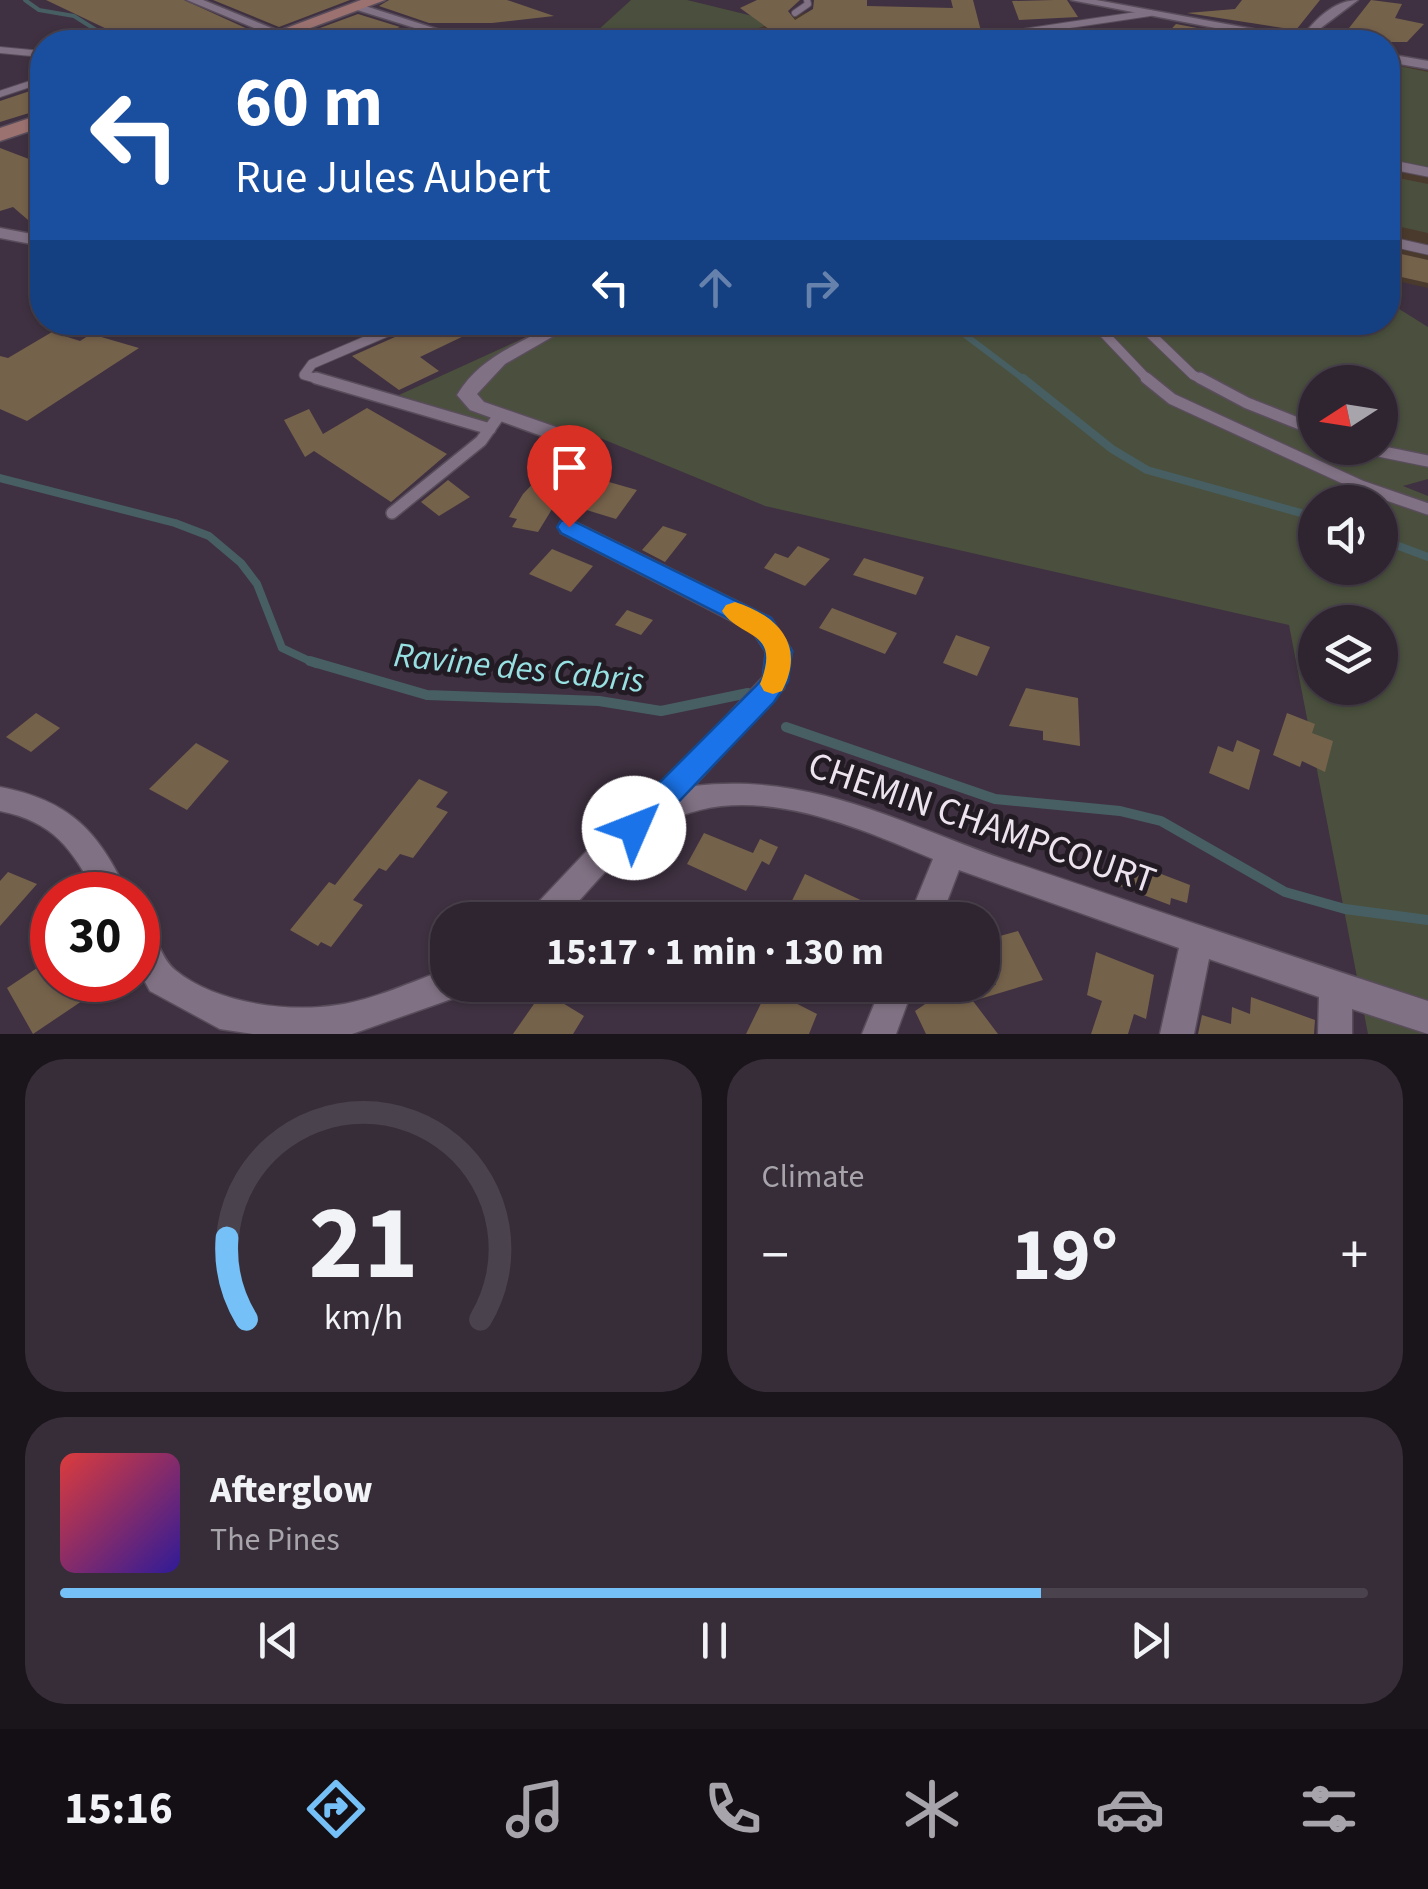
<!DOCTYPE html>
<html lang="en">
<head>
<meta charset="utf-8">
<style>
  :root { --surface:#2f2531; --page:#372d39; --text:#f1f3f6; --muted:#a7a5ab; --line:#4a424d; --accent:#75c0f6 }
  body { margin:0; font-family:"Source Sans 3",sans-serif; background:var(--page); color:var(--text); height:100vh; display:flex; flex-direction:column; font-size:38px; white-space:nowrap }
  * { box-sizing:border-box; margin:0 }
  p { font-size:32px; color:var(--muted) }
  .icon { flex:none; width:55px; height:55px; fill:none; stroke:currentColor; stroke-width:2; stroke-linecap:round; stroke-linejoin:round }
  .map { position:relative; height:1034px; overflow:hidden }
  .side { display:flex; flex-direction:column; gap:25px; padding:25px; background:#1a141b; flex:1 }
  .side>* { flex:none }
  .guide { position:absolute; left:30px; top:30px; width:1370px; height:305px; border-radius:40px; box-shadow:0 2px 8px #0004,0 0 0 2px var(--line); background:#1a4fa0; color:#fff; overflow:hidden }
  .needle { width:65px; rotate:258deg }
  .fabs { position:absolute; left:1298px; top:365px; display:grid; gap:20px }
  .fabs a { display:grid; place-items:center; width:100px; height:100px; border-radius:50%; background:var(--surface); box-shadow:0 2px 8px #0004,0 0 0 2px var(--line); font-size:50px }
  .speed { position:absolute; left:30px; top:872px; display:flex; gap:20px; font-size:50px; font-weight:700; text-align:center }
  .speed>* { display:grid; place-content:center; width:130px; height:130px; border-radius:50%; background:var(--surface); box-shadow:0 2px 8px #0004,0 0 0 2px var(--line); line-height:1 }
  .speed .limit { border:15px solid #d22; background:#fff; color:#111 }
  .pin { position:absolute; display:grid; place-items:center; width:85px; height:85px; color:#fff; margin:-102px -42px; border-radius:50% 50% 50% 0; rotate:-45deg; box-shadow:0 0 10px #0007 }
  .pin .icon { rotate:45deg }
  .me { position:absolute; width:110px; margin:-55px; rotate:46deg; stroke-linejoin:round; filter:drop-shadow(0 0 8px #0008) }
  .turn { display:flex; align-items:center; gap:35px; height:210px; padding:0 40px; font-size:45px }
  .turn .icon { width:130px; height:130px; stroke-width:2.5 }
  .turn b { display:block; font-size:70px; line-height:85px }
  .lanes { display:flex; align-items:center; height:95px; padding:0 40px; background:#0003; justify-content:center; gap:50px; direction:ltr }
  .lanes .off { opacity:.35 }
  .big { font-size:75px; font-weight:700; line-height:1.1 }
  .side .tile { flex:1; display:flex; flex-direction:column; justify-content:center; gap:15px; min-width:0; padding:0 35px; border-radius:40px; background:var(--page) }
  .side .dial { align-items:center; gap:0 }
  .dial svg { height:260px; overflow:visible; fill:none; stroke:var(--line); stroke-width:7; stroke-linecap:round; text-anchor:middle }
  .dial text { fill:var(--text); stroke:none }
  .song { display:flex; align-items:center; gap:30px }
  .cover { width:120px; height:120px; border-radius:15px; background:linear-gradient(135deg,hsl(0 70% 55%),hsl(250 70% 35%)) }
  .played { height:10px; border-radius:5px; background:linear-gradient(90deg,var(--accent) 75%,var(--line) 75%) }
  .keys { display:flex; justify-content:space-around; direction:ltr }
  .heat { display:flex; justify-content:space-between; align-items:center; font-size:55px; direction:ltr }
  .side .tiles { flex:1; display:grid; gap:25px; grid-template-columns:1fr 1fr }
  .tile:last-child { grid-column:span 2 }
  .trip { position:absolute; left:430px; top:902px; width:570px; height:100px; border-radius:40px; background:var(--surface); box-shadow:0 2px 8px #0004,0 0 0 2px var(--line); font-weight:700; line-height:100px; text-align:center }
  .tabs { display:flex; height:160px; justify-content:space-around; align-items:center; background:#130f14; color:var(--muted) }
  .tabs .icon { width:70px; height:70px }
  .tabs .current { color:var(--accent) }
  .tabs b { font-size:45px; color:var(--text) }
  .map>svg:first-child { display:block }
</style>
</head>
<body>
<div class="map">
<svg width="1428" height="1034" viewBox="0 0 1428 1034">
  <rect width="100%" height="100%" fill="#3f3141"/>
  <g fill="#4a3a2e">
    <path d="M838,2L992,32L1051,42H714Z"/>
    <path d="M1388,63L1428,71V288L1388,279Z"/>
  </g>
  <g fill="#4a503d" fill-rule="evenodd">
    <path d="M631,0H687L777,22L714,42H585Z"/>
    <path d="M1388,64L1428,72V167L1388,159Z"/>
    <path d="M1388,176L1428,184V233L1388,224Z"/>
    <path d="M1388,302L1428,327V479L1403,486L1428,496V1034H1368L1289,625L765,506L588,433L478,420L399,395L557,323L1388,322ZM1315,382H1380V448H1315ZM1315,502H1380V568H1315ZM1315,622H1380V688H1315Z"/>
  </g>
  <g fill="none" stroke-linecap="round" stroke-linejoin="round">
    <path stroke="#475f63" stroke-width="4" d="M25,0L39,10L74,16L115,42"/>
    <path stroke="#475f63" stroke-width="6" d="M948,322L1026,381"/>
    <g stroke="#475f63" stroke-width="8">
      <path d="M1023,378L1112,449L1147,470L1315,517"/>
      <path d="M0,478L175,523L209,536L241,563L257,584L282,648L316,664"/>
      <path d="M1380,539L1428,557"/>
    </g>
    <g stroke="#475f63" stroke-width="10">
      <path d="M310,661L427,695L599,701L661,711L748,693"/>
      <path d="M786,727L995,799L1120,811L1161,821L1285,892L1345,909L1428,920"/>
    </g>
  </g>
  <g fill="#75624b">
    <path d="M46,0H184L259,34L228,42L202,33L174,42H147L111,31Z"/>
    <path d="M213,0H350L279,27Z"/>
    <path d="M389,0H507L554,16L492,23H429L379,6Z"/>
    <path d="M757,0H800L788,11L795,20L813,9L814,0H867V6L953,8L951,0H973L981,31L905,42H787L740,8Z"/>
    <path d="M1054,0H1067L1078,17L1019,20L1012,1Z"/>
    <path d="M1242,0H1320L1296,30L1187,13L1235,9Z"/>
    <path d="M1371,0L1402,4L1395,18L1424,24L1407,42H1366L1342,37Z"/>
    <path d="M358,14L400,27L361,42H282Z"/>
    <path d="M1176,24L1229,34L1225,42H1159Z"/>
    <path d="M42,87V109L0,122V101Z"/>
    <path d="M0,148L42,164V232L13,207L0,211Z"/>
    <path d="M1388,251L1428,260V283L1388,274Z"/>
    <path d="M418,322H493L420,357L439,371L399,390L352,356L413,329Z"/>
    <path d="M52,332L80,341L91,334L139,348L27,421L0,409V356L8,358Z"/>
    <path d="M367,408L447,454L391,502L314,451L305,457L284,420L309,409L323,434Z"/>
    <path d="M553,470L598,484L602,480L637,490L616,519L557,501L538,532L512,527L517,519L509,517L523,494L543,473L548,475Z"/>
    <path d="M448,480L470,497L439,516L421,502Z"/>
    <path d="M663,526L687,534L665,562L642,550Z"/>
    <path d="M798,546L830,559L805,586L764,568L775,553L788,558Z"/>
    <path d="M552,549L593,566L571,592L529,574Z"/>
    <path d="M864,558L924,577L916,595L853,575Z"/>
    <path d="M832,608L897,633L885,654L819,628Z"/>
    <path d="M627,610L653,620L641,635L615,625Z"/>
    <path d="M956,635L990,647L977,676L943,663Z"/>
    <path d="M1026,688L1078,698L1080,746L1043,740V731L1009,726Z"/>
    <path d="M36,713L60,728L31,752L6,737Z"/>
    <path d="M1287,713L1315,724L1312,733L1333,741L1325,772L1302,761L1300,767L1273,755Z"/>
    <path d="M1237,740L1260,750L1249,790L1209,773L1218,746L1233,752Z"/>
    <path d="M196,743L229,761L187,810L149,789Z"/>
    <path d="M419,779L448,792L436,807L448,812L413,858L400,854L386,871L379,868L353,900L363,905L331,947L321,942L318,946L290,930L329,882L335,885Z"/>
    <path d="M704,833L753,853L760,839L778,847L769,865L762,861L746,891L687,864Z"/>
    <path d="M1122,859L1190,885L1187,903L1171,898L1170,905L1117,885Z"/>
    <path d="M8,872L37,884L0,926V881Z"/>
    <path d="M805,874L867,903L860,920H797L785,915Z"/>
    <path d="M1018,931L1043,980L973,1001L998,1034H926L915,1011L953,985H996L982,957V941Z"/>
    <path d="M1096,952L1154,975L1146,1019L1134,1014L1128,1034H1091L1102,1001L1087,995Z"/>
    <path d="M52,958V980H77L88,997L33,1034L7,988Z"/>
    <path d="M768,989L817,1014L809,1034H746Z"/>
    <path d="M543,991L584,1016L573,1034H513Z"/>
    <path d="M1251,997L1315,1020L1314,1034H1198L1202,1015L1231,1024L1232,1007L1250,1014Z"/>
  </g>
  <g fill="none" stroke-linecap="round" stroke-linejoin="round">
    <g stroke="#594d5b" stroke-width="8">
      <g id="lane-far2">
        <path d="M795,13L808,4L807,0"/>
        <path d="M955,42L1150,13"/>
        <path d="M1232,42L1239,31"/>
        <path d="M0,50L42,54"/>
        <path d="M0,94L42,80"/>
        <path d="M1388,164L1395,165"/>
      </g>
    </g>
    <g stroke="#594d5b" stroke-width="11">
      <g id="lane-far1">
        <path d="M1388,164L1428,172"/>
        <path d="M1388,241L1428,250"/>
        <path d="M1093,322L1149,381"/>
        <path d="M1138,322L1193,375L1205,381"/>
        <path d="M325,381L304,375L312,364L410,322"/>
      </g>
    </g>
    <g stroke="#594d5b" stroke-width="14">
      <g id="lane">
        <path d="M316,378L490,429"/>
        <path d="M1146,378L1172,399L1361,486L1428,509"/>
        <path d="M1200,378L1247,403L1315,430"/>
        <path d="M1364,448L1428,461"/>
        <path d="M392,513L481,441L500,414"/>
      </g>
    </g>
    <g stroke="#594d5b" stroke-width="3">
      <g id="street">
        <path d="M187,0H203L286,34L276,37Z"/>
        <path d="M1071,0H1096L1301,38C1315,20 1334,0 1358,0L1322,27L1310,42H1287Z"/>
        <path d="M354,5H362L477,42H460L354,9Z"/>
        <path d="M1388,54L1428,61V69L1388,62Z"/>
        <path d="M0,228L42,236V246L0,238Z"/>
        <path d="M556,322H578L505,364L477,394L484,402L579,435L582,440L579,445L572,447L470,410L457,395C481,355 518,346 556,322Z"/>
        <path d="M569,519L771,618L792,651L784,688L694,786C812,772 901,824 1009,861C1149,908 1287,955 1428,1001V1034L1352,1009V1034H1318L1319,997L1209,959L1194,1034H1160L1179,948L959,870L940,920H908L933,859C854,826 745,777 662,825C622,848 593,886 562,920H526L531,910L599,838L642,807L763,677L766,652L753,632L561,533L558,527L561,521Z"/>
        <path d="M0,787C69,800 100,832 128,895H97C71,848 54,822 0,811Z"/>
        <path d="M138,923C159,931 158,956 175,970C215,1003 287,1013 337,1005C374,1000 413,981 448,969V985H464L460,996L352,1034H253L220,1029L150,991L138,969Z"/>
        <path d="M882,985H914L896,1034H862Z"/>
      </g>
    </g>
    <g stroke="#594d5b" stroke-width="3">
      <g id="secondary">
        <path d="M361,0H385L273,42H249Z"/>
        <path d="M42,114V127L0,141V128Z"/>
      </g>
    </g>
    <use href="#lane-far2" stroke="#817184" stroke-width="6"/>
    <use href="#lane-far1" stroke="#817184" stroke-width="9"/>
    <use href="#lane" stroke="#817184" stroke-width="11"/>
    <use href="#street" fill="#817184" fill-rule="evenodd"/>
    <use href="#secondary" fill="#9b7270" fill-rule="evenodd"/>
  </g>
  <path fill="#1a73e8" stroke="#114b97" stroke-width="2.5" d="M569,519L771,618L792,651L788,681L774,702L644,838L634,841L623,838L619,828L623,819L755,687L763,678L766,652L753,631L561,533L557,527L561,521Z"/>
  <path fill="#f59e0b" d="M735,602C779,616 806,646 782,691L773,694L764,691L760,684C782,629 741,640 722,611L726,605Z"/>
  <g text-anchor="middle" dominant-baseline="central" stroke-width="10" stroke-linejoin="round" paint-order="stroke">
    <g font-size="35" font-style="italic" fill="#98e1e2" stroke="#221b23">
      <text transform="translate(519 668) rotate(6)">Ravine des Cabris</text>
    </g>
    <g font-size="38" fill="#ece3ee" stroke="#221b23">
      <text transform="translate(982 823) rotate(19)">CHEMIN CHAMPCOURT</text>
    </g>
  </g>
</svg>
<div class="fabs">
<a><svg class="needle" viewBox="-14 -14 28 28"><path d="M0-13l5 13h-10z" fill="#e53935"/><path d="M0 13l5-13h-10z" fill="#a7a5ab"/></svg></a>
<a><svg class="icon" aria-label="sound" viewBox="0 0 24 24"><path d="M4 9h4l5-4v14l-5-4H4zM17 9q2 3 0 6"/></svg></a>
<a><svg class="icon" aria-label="layers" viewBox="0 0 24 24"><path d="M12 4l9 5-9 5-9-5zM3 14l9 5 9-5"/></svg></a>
</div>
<div class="speed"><div class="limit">30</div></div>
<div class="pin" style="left:569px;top:527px;background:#d93025"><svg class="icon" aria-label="arrive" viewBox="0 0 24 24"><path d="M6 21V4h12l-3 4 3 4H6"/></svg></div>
<svg class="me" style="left:634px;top:828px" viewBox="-20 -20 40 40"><circle r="19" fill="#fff"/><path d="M0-13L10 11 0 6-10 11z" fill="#1a73e8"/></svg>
<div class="trip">15:17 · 1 min · 130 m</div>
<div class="guide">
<div class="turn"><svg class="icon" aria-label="left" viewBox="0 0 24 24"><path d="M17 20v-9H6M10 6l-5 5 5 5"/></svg><div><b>60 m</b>Rue Jules Aubert</div></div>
<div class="lanes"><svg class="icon" aria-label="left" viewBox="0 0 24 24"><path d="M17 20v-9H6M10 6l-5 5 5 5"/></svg><svg class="icon off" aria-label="ahead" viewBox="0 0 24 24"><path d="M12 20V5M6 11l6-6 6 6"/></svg><svg class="icon off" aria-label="right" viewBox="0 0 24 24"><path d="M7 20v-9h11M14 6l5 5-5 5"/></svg></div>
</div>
</div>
<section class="side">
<div class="tiles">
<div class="tile dial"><svg viewBox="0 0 100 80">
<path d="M14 69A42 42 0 1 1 86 69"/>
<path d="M14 69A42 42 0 0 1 8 44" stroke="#75c0f6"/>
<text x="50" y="56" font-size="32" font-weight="700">21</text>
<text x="50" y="72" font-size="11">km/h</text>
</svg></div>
<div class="tile"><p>Climate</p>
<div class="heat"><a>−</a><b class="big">19°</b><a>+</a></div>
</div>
<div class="tile">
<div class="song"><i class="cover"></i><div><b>Afterglow</b><p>The Pines</p></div></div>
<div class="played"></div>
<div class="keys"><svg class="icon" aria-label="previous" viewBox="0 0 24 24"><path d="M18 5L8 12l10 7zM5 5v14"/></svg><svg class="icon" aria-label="pause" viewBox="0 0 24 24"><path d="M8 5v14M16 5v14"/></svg><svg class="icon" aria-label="next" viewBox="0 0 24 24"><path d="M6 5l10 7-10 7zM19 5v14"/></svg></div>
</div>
</div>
</section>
<nav class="tabs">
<b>15:16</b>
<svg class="icon current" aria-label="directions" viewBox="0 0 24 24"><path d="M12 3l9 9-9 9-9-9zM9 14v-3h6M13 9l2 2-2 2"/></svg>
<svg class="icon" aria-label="music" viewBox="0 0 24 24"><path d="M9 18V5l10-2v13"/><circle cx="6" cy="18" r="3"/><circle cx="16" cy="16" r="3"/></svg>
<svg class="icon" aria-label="phone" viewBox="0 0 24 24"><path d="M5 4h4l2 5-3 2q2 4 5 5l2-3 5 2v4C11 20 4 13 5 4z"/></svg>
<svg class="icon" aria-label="climate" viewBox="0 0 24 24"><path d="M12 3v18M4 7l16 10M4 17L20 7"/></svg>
<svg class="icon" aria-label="car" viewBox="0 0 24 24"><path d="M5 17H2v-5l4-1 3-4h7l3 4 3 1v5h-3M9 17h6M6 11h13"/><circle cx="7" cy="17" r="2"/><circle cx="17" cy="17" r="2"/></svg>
<svg class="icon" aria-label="filters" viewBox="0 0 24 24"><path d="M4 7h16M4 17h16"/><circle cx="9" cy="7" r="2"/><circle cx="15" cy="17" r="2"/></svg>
</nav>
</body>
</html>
